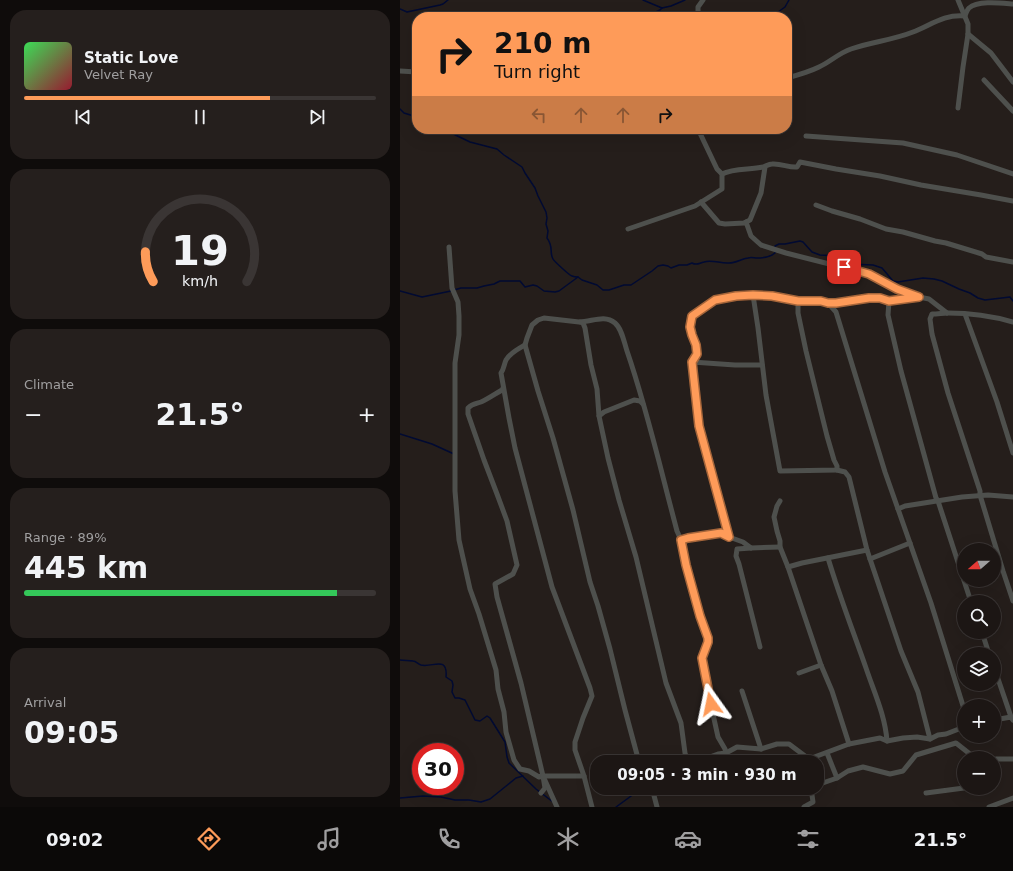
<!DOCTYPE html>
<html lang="en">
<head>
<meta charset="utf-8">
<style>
  :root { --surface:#1c1614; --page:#251f1d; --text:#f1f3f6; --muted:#a09fa0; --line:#3a3534; --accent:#fe9b59 }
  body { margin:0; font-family:"DejaVu Sans",sans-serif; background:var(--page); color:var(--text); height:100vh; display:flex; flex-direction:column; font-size:15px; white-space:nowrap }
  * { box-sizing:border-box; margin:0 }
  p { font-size:13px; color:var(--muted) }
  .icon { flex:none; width:22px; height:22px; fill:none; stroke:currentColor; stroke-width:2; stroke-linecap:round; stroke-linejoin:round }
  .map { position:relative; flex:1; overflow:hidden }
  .panel { display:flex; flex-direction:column; gap:10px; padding:10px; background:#0f0c0b; width:400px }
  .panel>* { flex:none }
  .top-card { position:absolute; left:12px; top:12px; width:380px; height:122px; border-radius:16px; box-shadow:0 4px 16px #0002,0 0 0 1px var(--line); background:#fe9b59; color:#111; overflow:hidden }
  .needle { width:26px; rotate:250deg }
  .tools { position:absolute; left:557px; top:543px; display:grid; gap:8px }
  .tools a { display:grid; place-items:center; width:44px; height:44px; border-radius:50%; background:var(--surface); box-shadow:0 4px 16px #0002,0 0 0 1px var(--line); font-size:20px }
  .speed { position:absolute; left:12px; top:743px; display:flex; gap:8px; font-size:20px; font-weight:700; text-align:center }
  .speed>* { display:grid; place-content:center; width:52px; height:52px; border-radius:50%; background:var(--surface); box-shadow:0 4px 16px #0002,0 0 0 1px var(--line); line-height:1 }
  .speed .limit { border:6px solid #d22; background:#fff; color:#111 }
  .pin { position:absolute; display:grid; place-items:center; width:34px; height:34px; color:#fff; margin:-17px; border-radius:8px; box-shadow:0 2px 6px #0006 }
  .me { position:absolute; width:44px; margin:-22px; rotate:348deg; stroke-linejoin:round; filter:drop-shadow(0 0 3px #0008) }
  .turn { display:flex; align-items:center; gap:14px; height:84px; padding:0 16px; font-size:18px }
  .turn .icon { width:52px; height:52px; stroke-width:2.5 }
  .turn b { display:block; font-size:28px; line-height:34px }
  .lanes { display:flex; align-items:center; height:38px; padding:0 16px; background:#0003; justify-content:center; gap:20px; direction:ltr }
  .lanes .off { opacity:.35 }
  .big { font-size:30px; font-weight:600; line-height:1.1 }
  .panel .widget { flex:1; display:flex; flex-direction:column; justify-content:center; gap:6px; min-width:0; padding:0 14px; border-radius:16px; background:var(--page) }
  .panel .dial { align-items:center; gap:0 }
  .dial svg { height:104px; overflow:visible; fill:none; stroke:var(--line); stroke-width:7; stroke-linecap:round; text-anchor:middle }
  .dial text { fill:var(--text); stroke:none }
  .song { display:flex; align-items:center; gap:12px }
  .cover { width:48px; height:48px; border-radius:6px; background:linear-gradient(135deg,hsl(130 70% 55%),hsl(350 70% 35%)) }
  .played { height:4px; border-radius:2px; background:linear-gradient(90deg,var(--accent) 70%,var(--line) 70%) }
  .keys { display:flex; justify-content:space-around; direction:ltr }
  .heat { display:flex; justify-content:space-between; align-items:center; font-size:22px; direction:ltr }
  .charge { height:6px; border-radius:3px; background:linear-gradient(90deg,#34c759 89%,var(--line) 0) }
  .trip { position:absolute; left:190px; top:755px; width:234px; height:40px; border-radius:16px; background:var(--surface); box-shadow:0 4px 16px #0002,0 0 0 1px var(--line); font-weight:600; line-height:40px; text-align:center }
  .menu { display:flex; height:64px; justify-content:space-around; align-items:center; background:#0b0908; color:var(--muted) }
  .menu .icon { width:28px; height:28px }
  .menu .selected { color:var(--accent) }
  .menu b { font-size:18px; color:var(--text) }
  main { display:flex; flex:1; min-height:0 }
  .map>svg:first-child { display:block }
</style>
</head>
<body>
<main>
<section class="panel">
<div class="widget">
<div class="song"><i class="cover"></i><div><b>Static Love</b><p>Velvet Ray</p></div></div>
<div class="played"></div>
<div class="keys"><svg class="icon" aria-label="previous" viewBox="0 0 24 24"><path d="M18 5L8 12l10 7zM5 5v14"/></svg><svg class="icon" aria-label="pause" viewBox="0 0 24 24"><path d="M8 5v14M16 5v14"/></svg><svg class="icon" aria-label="next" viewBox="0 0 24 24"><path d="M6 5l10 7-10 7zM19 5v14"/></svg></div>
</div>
<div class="widget dial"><svg viewBox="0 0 100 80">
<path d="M14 69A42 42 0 1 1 86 69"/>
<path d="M14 69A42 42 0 0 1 8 46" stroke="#fe9b59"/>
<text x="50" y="56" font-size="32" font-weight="700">19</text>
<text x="50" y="72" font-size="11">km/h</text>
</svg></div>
<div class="widget"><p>Climate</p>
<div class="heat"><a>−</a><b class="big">21.5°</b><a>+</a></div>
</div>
<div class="widget"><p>Range · 89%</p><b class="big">445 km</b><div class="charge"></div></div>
<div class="widget"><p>Arrival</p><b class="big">09:05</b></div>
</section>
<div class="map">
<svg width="613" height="807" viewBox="0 0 613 807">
  <rect width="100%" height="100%" fill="#251e1b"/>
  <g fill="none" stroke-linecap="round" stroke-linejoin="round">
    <g stroke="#010a32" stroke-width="1.5">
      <path d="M243,0L262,8"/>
      <path d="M0,9L7,12L40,5L43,4L48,0"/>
      <path d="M245,17L260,10L262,8L271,6L285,0"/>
      <path d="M371,17L385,7L389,0"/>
      <path d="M0,109L4,113L17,117"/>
      <path d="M43,129L70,142L97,149L104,155L122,167L125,173L135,188L138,196L146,212L147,218L146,224L148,231L147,238C154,247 149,252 153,259C154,261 170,276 172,276C174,277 176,277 178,277"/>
      <path d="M375,247V246L379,244H385L400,241L403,242L412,252L420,255L439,256L449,264L473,265L482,268L493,281L498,282L523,278L534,279L542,281L559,289L570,293L578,298L585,300L610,297L613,301"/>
      <path d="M54,290L61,288H77L84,286L94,284L100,281H120L125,287L133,285L137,286L144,291L155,292L159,291L178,277L182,280L197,285L203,290H209L224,285H231L252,271L258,266L263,265L268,266L271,268L279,265H287L292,263C297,266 299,263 304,262C312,259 321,264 329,263C336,263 341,259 348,258C351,257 354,258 357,258C364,258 370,257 375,253V251"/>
      <path d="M0,291L22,297L51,291"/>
      <path d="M0,434L32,444L54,454"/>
      <path d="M0,660C4,661 9,660 13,661C16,661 18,664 21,665C32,668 48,655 46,677L52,681L53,685L52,692L55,698H59L65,700L75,720L80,721L87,716L90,718L105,742L107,757L109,763L136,789L153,802"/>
      <path d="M0,798L23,796L41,797L55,800H69L81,802L90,799L116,778L123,776"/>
      <path d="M216,807L242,788"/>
    </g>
    <g stroke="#4e504d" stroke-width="5">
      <path d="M298,17V7L303,0"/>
      <path d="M568,34L591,53L613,82"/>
      <path d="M0,71L17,72"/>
      <path d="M387,78C398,75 409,72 419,67C430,62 439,53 451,49C471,42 493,40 513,32C531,25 544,14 565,16C566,13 567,10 569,8C578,0 601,3 613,4"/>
      <path d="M584,80L613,111"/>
      <path d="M558,108L563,67L568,34V24L558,0"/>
      <path d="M406,136L503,143L557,155L613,174"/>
      <path d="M322,174C334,168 350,170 363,167C366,166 369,164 372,164C381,163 389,168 397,167L400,162L436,169L480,176L521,185L581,195L613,201"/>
      <path d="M301,202L319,223L325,224L344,223L350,220L361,193L365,167"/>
      <path d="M416,205L432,211L460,219L486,229L503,232L535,241L546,243L582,254L586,257L613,262"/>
      <path d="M346,222L351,236L361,245L386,253L469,274L497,289L516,296"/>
      <path d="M228,229L295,206L322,189V174L317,169L298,129"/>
      <path d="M49,247L52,288L58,302L59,316V335L55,363V491L59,540L70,589L79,614L96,670L98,689L104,712L106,732L114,760L120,769L129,771L139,777L143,776L145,788L141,793"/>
      <path d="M353,295L358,328L366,395L380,471L437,470V466L434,460L427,436L406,351L398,313V301"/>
      <path d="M489,301L488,315L501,371L536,498L538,501L571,602"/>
      <path d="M428,303L436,312L485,472L498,509L531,603L564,709"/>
      <path d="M565,314L597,402L613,453"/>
      <path d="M180,322L183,323L185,328L191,365L197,389L199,416L208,458L219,500L236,557L266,683L281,723L285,753L288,762"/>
      <path d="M613,322C592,316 570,313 548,313C543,313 538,314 532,314L530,319L532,334L548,393L580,491V495L603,571L613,601"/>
      <path d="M125,345C118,349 110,353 106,360C104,364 104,369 101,373L109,418L115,448L152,587L190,688L192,696L183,718L175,742V750L184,776L192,807"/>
      <path d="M292,362L335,365H362"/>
      <path d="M103,388L102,390C95,394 88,399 81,402C75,404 72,404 68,408V414L84,460L97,494L107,521L117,565L113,574L95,584L97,597L121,683L143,776L157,807"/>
      <path d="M199,416L204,412L234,400L240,401L243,404"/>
      <path d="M437,470L445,472L449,477L467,550"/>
      <path d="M380,501L377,506L374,517L377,531L380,541V547L388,567L421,665L432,691L449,744"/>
      <path d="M498,509L505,506L562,497L588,495L613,497"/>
      <path d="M329,537L299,426L292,362L297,354L296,345L292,335L290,327L292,315L315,300L336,296L353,295L372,296L398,301H421L428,303H436L469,298H480L489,301L519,297L529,299L547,313"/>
      <path d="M281,540L288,538L321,533L329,537L343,542L351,548"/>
      <path d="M428,558C439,595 453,631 466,668C474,692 485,715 487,741"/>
      <path d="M470,559L510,543"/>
      <path d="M388,567L402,563L467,550L501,651L518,692L530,739"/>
      <path d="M582,632L589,654"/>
      <path d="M360,647L339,564L336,556L337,549L351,548L380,547"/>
      <path d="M594,667L611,717"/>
      <path d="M399,673L421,665"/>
      <path d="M342,691L361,749"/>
      <path d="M594,720L611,717L613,720"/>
      <path d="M427,753L437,778"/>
      <path d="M409,759L449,744L480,738L487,741L503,738L517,737L530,739L538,735L546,734L564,727"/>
      <path d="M239,762L225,710L210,649L198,606L190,582L173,510L153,438L138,391L125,345L127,338L132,325L138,320L144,318L179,322C192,322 204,314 215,323C222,329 224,342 227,351C247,409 261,471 277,531L281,540L286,565L300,616L308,638V642L302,658L305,678L318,737L325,749L326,753"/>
      <path d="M296,762L318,754L326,753L337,747L361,749L377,744H389L409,759V762"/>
      <path d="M594,764L596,759H613"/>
      <path d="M143,776H184"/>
      <path d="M417,785L437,778L448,771L463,767L490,774L503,771L516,755L556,743L575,758"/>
      <path d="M252,788L257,807"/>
      <path d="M526,793L564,788"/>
      <path d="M404,807L413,802L411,788"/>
      <path d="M589,807L613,798"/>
    </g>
  </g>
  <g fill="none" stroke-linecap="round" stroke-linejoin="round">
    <g stroke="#a5653a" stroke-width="10">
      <path id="route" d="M311,704L302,658L308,642V638L300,616L286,565L281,540L288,538L321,533L329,537L299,426L292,362L297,354L296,345L292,335L290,327L292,316L315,300L336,296L353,295L372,296L398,301H421L428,303H436L469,298H480L489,301L519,297L497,289L469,274L444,267"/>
    </g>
    <use href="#route" stroke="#fe9b59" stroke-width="7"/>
  </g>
</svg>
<div class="tools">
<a><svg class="needle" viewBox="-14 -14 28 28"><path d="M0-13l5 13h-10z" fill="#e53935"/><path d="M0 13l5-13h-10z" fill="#a09fa0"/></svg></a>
<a><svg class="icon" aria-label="search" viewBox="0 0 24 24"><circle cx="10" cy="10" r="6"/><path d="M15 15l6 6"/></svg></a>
<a><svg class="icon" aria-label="layers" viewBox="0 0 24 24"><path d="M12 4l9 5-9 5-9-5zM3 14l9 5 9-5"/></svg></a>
<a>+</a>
<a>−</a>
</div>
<div class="speed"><div class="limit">30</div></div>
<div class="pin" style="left:444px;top:267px;background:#d93025"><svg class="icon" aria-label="arrive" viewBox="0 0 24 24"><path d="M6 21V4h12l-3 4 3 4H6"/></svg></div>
<svg class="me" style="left:311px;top:704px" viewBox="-20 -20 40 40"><path d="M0-17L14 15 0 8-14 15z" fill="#fe9b59" stroke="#fff" stroke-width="4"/></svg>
<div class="trip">09:05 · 3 min · 930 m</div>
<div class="top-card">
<div class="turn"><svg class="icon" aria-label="right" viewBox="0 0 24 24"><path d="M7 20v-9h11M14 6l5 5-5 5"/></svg><div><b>210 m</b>Turn right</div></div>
<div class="lanes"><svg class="icon off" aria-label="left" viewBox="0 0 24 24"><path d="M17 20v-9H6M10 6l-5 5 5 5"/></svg><svg class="icon off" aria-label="ahead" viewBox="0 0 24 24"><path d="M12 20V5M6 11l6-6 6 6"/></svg><svg class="icon off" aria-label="ahead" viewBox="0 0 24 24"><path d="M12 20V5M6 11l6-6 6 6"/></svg><svg class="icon" aria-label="right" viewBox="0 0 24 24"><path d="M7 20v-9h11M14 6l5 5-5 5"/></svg></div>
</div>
</div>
</main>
<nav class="menu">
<b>09:02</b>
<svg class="icon selected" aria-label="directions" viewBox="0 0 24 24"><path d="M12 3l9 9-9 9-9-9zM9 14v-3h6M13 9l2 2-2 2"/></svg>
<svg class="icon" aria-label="music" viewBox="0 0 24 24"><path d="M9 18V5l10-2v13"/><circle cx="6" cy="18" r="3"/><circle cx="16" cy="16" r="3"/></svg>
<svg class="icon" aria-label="phone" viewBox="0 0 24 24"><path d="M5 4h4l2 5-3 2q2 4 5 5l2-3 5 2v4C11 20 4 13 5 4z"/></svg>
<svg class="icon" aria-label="climate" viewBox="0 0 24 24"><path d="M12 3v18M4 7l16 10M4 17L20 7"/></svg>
<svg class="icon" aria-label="car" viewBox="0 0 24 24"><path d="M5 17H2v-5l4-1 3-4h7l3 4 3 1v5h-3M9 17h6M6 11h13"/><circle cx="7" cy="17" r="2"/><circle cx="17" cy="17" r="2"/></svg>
<svg class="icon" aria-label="filters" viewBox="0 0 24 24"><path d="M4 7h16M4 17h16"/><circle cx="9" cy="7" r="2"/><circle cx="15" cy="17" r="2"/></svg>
<b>21.5°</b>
</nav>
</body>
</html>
